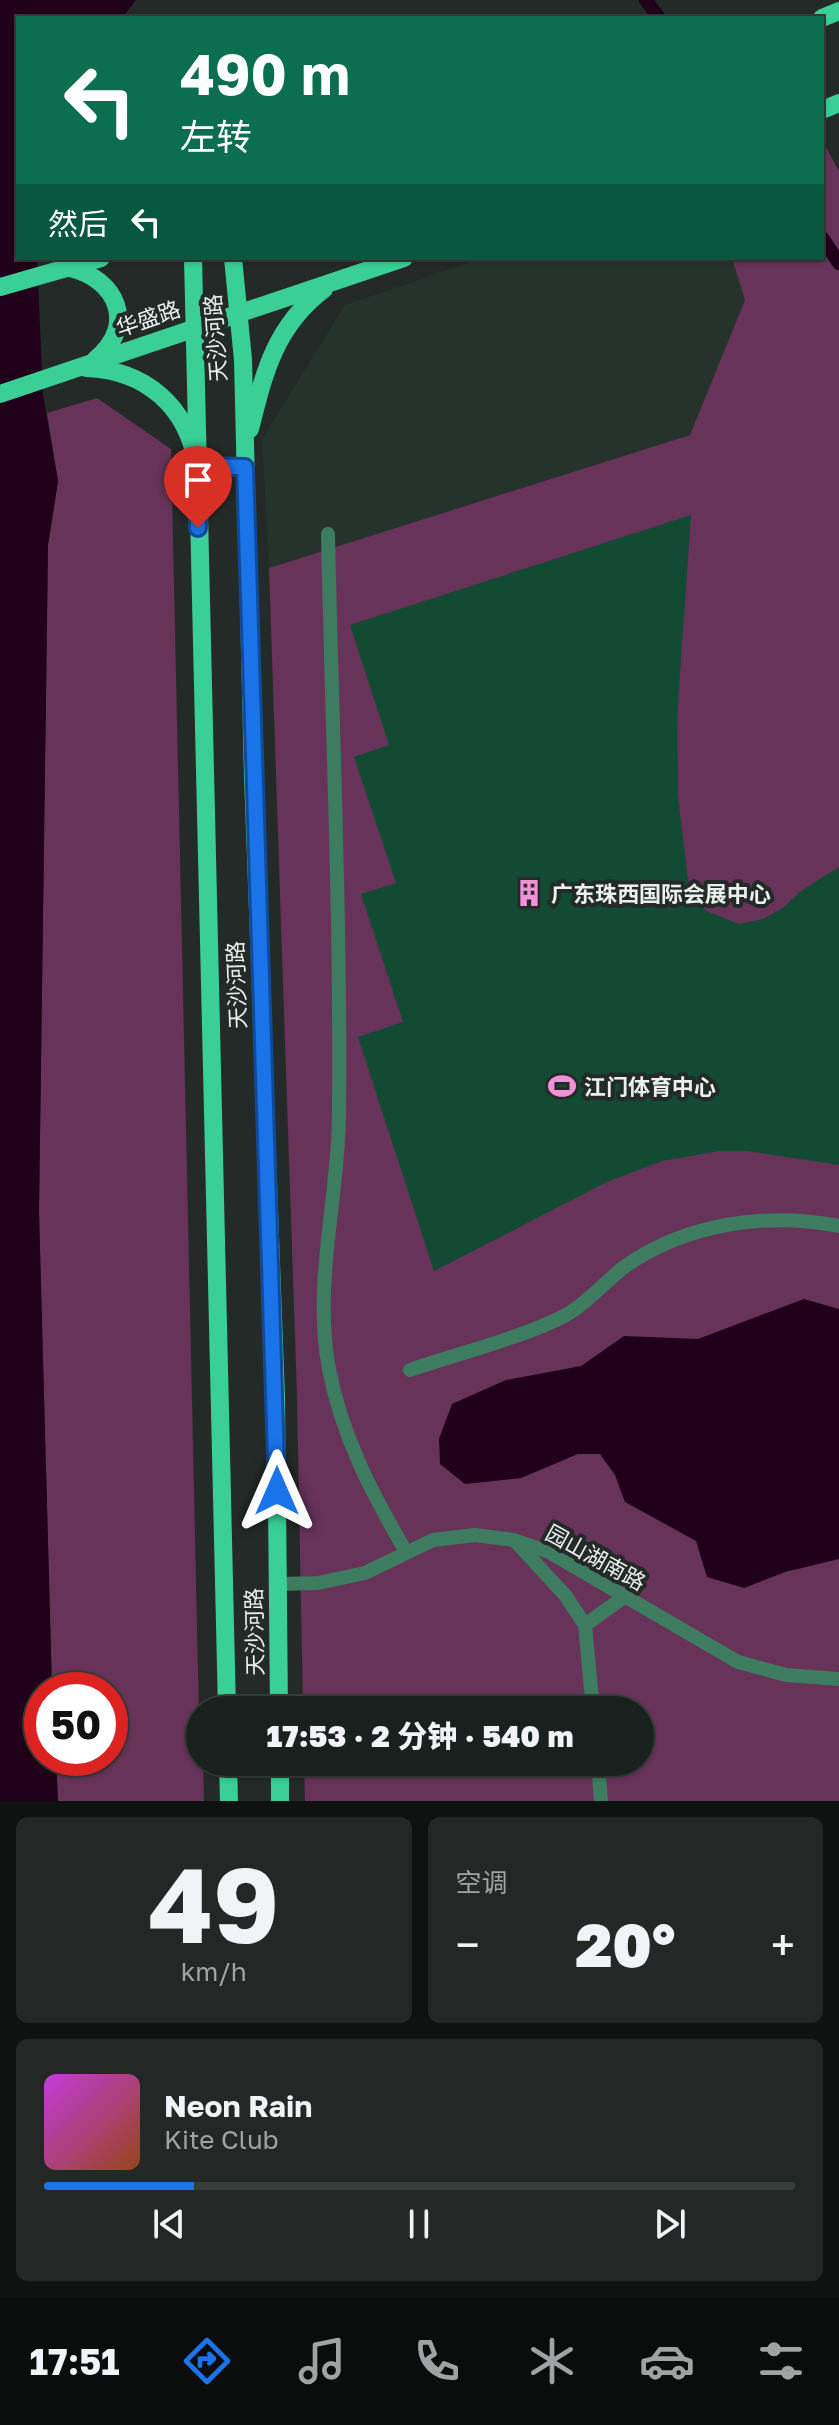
<!DOCTYPE html>
<html lang="zh">
<head>
<meta charset="utf-8">
<style>
  :root { --surface:#1a201d; --page:#232826; --text:#f1f3f6; --muted:#9fa3a4; --line:#383e3b; --accent:#1a73e8 }
  body { margin:0; font-family:"Golos Text","Noto Sans SC",sans-serif; background:var(--page); color:var(--text); height:100vh; display:flex; flex-direction:column; font-size:30px; white-space:nowrap }
  * { box-sizing:border-box; margin:0 }
  p { font-size:26px; color:var(--muted) }
  .icon { flex:none; width:44px; height:44px; fill:none; stroke:currentColor; stroke-width:2; stroke-linecap:round; stroke-linejoin:round }
  .map { position:relative; height:1801px; overflow:hidden }
  .details { display:flex; flex-direction:column; gap:16px; padding:16px; background:#0e1210; flex:1 }
  .details>* { flex:none }
  .top-card { position:absolute; left:16px; top:16px; width:808px; height:244px; border-radius:0px; box-shadow:0 2px 6px #0004,0 0 0 2px var(--line); background:#0b6e4f; color:#fff; overflow:hidden }
  .speed { position:absolute; left:24px; top:1672px; display:flex; gap:16px; font-size:40px; font-weight:700; text-align:center }
  .speed>* { display:grid; place-content:center; width:104px; height:104px; border-radius:50%; background:var(--surface); box-shadow:0 2px 6px #0004,0 0 0 2px var(--line); line-height:1 }
  .speed .limit { border:12px solid #d22; background:#fff; color:#111 }
  .pin { position:absolute; display:grid; place-items:center; width:68px; height:68px; color:#fff; margin:-82px -34px; border-radius:50% 50% 50% 0; rotate:-45deg; box-shadow:0 0 8px #0007 }
  .pin .icon { rotate:45deg }
  .me { position:absolute; width:88px; margin:-44px; rotate:0deg; stroke-linejoin:round; filter:drop-shadow(0 0 6px #0008) }
  .turn { display:flex; align-items:center; gap:28px; height:168px; padding:0 32px; font-size:36px }
  .turn .icon { width:104px; height:104px; stroke-width:2.5 }
  .turn b { display:block; font-size:56px; line-height:68px }
  .then { display:flex; align-items:center; height:76px; padding:0 32px; background:#0003; gap:16px; font-size:30px }
  .big { font-size:60px; font-weight:800; line-height:1.1 }
  .details .widget { flex:1; display:flex; flex-direction:column; justify-content:center; gap:12px; min-width:0; padding:0 28px; border-radius:12px; background:var(--page) }
  .details .dial { align-items:center; gap:0 }
  .dial b { font-size:104px; line-height:1 }
  .song { display:flex; align-items:center; gap:24px }
  .cover { width:96px; height:96px; border-radius:12px; background:linear-gradient(135deg,hsl(290 70% 55%),hsl(20 70% 35%)) }
  .played { height:8px; border-radius:4px; background:linear-gradient(90deg,var(--accent) 20%,var(--line) 20%) }
  .keys { display:flex; justify-content:space-around; direction:ltr }
  .heat { display:flex; justify-content:space-between; align-items:center; font-size:44px; direction:ltr }
  .details .tiles { flex:1; display:grid; gap:16px; grid-template-columns:1fr 1fr }
  .widget:last-child { grid-column:span 2 }
  .trip { position:absolute; left:186px; top:1696px; width:468px; height:80px; border-radius:40px; background:var(--surface); box-shadow:0 2px 6px #0004,0 0 0 2px var(--line); font-weight:800; line-height:80px; text-align:center }
  .menu { display:flex; height:128px; justify-content:space-around; align-items:center; background:#0a0d0c; color:var(--muted) }
  .menu .icon { width:56px; height:56px }
  .menu .active { color:var(--accent) }
  .menu b { font-size:36px; color:var(--text) }
  .map>svg:first-child { display:block }
</style>
</head>
<body>
<div class="map">
<svg width="839" height="1801" viewBox="0 0 839 1801">
  <rect width="100%" height="100%" fill="#232a27"/>
  <path fill="#26332c" d="M482,258H732L746,300L690,435L269,568L262,439L345,305Z"/>
  <g fill="#673359">
    <path d="M822,140L839,171V1801H305L304,1762H640V1710H303L297,1397L269,568L690,435L745,300L732,258H822Z"/>
    <path d="M97,398L171,449L200,1762H203L204,1801H58L56,1758H110V1690H52L39,1212L48,545L58,481L47,413Z"/>
  </g>
  <g fill="#210119">
    <path d="M0,0H136L122,18H18V258H37L43,395L58,481L48,545L39,1212L52,1690H42V1758H56L58,1801H0Z"/>
    <path d="M804,1299L839,1309V1559L785,1572L744,1588L707,1577L696,1541L625,1502L615,1475L600,1454H578L521,1478L465,1484L440,1464L439,1439L452,1404L506,1380L581,1366L624,1336L698,1339Z"/>
  </g>
  <g fill="none" stroke-linecap="round" stroke-linejoin="round">
    <g stroke="#210119" stroke-width="14">
      <path d="M646,0L659,18"/>
      <path d="M822,238L839,263"/>
    </g>
  </g>
  <path fill="#124a34" d="M691,515L677,717L678,796L688,880L706,911L739,924L763,919L783,908L801,891L839,867V1165L748,1151H719L662,1161L607,1182L434,1271L358,1037L403,1022L361,894L396,883L354,757L389,745L350,625Z"/>
  <g fill="none" stroke-linecap="round" stroke-linejoin="round">
    <g stroke="#3d7c60" stroke-width="14">
      <path d="M328,534C332,728 341,922 339,1116C338,1202 313,1283 329,1369C342,1437 372,1493 406,1552"/>
      <path d="M410,1370C456,1354 525,1337 566,1315C589,1302 606,1280 627,1265C688,1223 768,1212 839,1226"/>
      <path d="M517,1543L565,1595L585,1625L624,1597"/>
      <path d="M278,1584L318,1583L365,1573L433,1540L475,1535L514,1540L549,1552L738,1662L786,1675L839,1679"/>
      <path d="M585,1625L593,1710"/>
      <path d="M598,1762L601,1801"/>
    </g>
    <g stroke="#3acf97" stroke-width="18">
      <path d="M822,18L839,11"/>
      <path d="M822,110L839,103"/>
      <path d="M193,258L227,1710"/>
      <path d="M233,258L243,360L253,776L276,1398L279,1710"/>
      <path d="M70,268C117,279 137,325 96,359"/>
      <path d="M0,287L101,258"/>
      <path d="M86,368C146,370 188,407 197,466L245,467"/>
      <path d="M0,394L404,258"/>
      <path d="M250,429C264,373 275,326 324,289"/>
      <path d="M228,1762L229,1801"/>
      <path d="M280,1762V1801"/>
    </g>
  </g>
  <g fill="none" stroke-linecap="round" stroke-linejoin="round">
    <g stroke="#114b97" stroke-width="20">
      <path id="route" d="M198,528L197,466L245,467L277,1491"/>
    </g>
    <use href="#route" stroke="#1a73e8" stroke-width="14"/>
  </g>
  <defs>
    <g id="building-bare" transform="scale(2.16)"><path d="M-4-6H4V6H1V3H-1V6H-4ZM-2.5-4.3h1.7v1.8h-1.7ZM.8-4.3h1.7v1.8H.8ZM-2.5-1h1.7V.8h-1.7ZM.8-1h1.7V.8H.8Z" fill="#f291d6" stroke="#232a27" stroke-width="2.5" paint-order="stroke"/></g>
    <g id="stadium-bare" transform="scale(2.16)"><path d="M0-5a6.5 5 0 1 0 0 10a6.5 5 0 1 0 0-10ZM-3.5-1.8h7v3.6h-7Z" fill="#f291d6" stroke="#232a27" stroke-width="2.5" paint-order="stroke"/></g>
  </defs>
  <g fill-rule="evenodd">
    <use href="#building-bare" x="529" y="893"/>
    <use href="#stadium-bare" x="562" y="1086"/>
  </g>
  <g text-anchor="middle" dominant-baseline="central" stroke-width="8" stroke-linejoin="round" paint-order="stroke">
    <g font-size="22" fill="#ebefed" stroke="#232a27">
      <text transform="translate(148 318) rotate(-19)">华盛路</text>
      <text transform="translate(215 338) rotate(-94)">天沙河路</text>
      <text transform="translate(236 985) rotate(-92)">天沙河路</text>
      <text transform="translate(596 1557) rotate(29)">园山湖南路</text>
      <text transform="translate(254 1632) rotate(-91)">天沙河路</text>
    </g>
    <g font-size="22" font-weight="bold" fill="#ebefed" stroke="#232a27" text-anchor="start">
      <text x="551" y="893">广东珠西国际会展中心</text>
      <text x="584" y="1086">江门体育中心</text>
    </g>
  </g>
</svg>
<div class="speed"><div class="limit">50</div></div>
<div class="pin" style="left:198px;top:528px;background:#d93025"><svg class="icon" aria-label="arrive" viewBox="0 0 24 24"><path d="M6 21V4h12l-3 4 3 4H6"/></svg></div>
<svg class="me" style="left:277px;top:1491px" viewBox="-20 -20 40 40"><path d="M0-17L14 15 0 8-14 15z" fill="#1a73e8" stroke="#fff" stroke-width="4"/></svg>
<div class="trip">17:53 · 2 分钟 · 540 m</div>
<div class="top-card">
<div class="turn"><svg class="icon" aria-label="left" viewBox="0 0 24 24"><path d="M17 20v-9H6M10 6l-5 5 5 5"/></svg><div><b>490 m</b>左转</div></div>
<div class="then">然后<svg class="icon" aria-label="left" viewBox="0 0 24 24"><path d="M17 20v-9H6M10 6l-5 5 5 5"/></svg></div>
</div>
</div>
<section class="details">
<div class="tiles">
<div class="widget dial"><b>49</b><p>km/h</p></div>
<div class="widget"><p>空调</p>
<div class="heat"><a>−</a><b class="big">20°</b><a>+</a></div>
</div>
<div class="widget">
<div class="song"><i class="cover"></i><div><b>Neon Rain</b><p>Kite Club</p></div></div>
<div class="played"></div>
<div class="keys"><svg class="icon" aria-label="previous" viewBox="0 0 24 24"><path d="M18 5L8 12l10 7zM5 5v14"/></svg><svg class="icon" aria-label="pause" viewBox="0 0 24 24"><path d="M8 5v14M16 5v14"/></svg><svg class="icon" aria-label="next" viewBox="0 0 24 24"><path d="M6 5l10 7-10 7zM19 5v14"/></svg></div>
</div>
</div>
</section>
<nav class="menu">
<b>17:51</b>
<svg class="icon active" aria-label="directions" viewBox="0 0 24 24"><path d="M12 3l9 9-9 9-9-9zM9 14v-3h6M13 9l2 2-2 2"/></svg>
<svg class="icon" aria-label="music" viewBox="0 0 24 24"><path d="M9 18V5l10-2v13"/><circle cx="6" cy="18" r="3"/><circle cx="16" cy="16" r="3"/></svg>
<svg class="icon" aria-label="phone" viewBox="0 0 24 24"><path d="M5 4h4l2 5-3 2q2 4 5 5l2-3 5 2v4C11 20 4 13 5 4z"/></svg>
<svg class="icon" aria-label="climate" viewBox="0 0 24 24"><path d="M12 3v18M4 7l16 10M4 17L20 7"/></svg>
<svg class="icon" aria-label="car" viewBox="0 0 24 24"><path d="M5 17H2v-5l4-1 3-4h7l3 4 3 1v5h-3M9 17h6M6 11h13"/><circle cx="7" cy="17" r="2"/><circle cx="17" cy="17" r="2"/></svg>
<svg class="icon" aria-label="filters" viewBox="0 0 24 24"><path d="M4 7h16M4 17h16"/><circle cx="9" cy="7" r="2"/><circle cx="15" cy="17" r="2"/></svg>
</nav>
</body>
</html>
